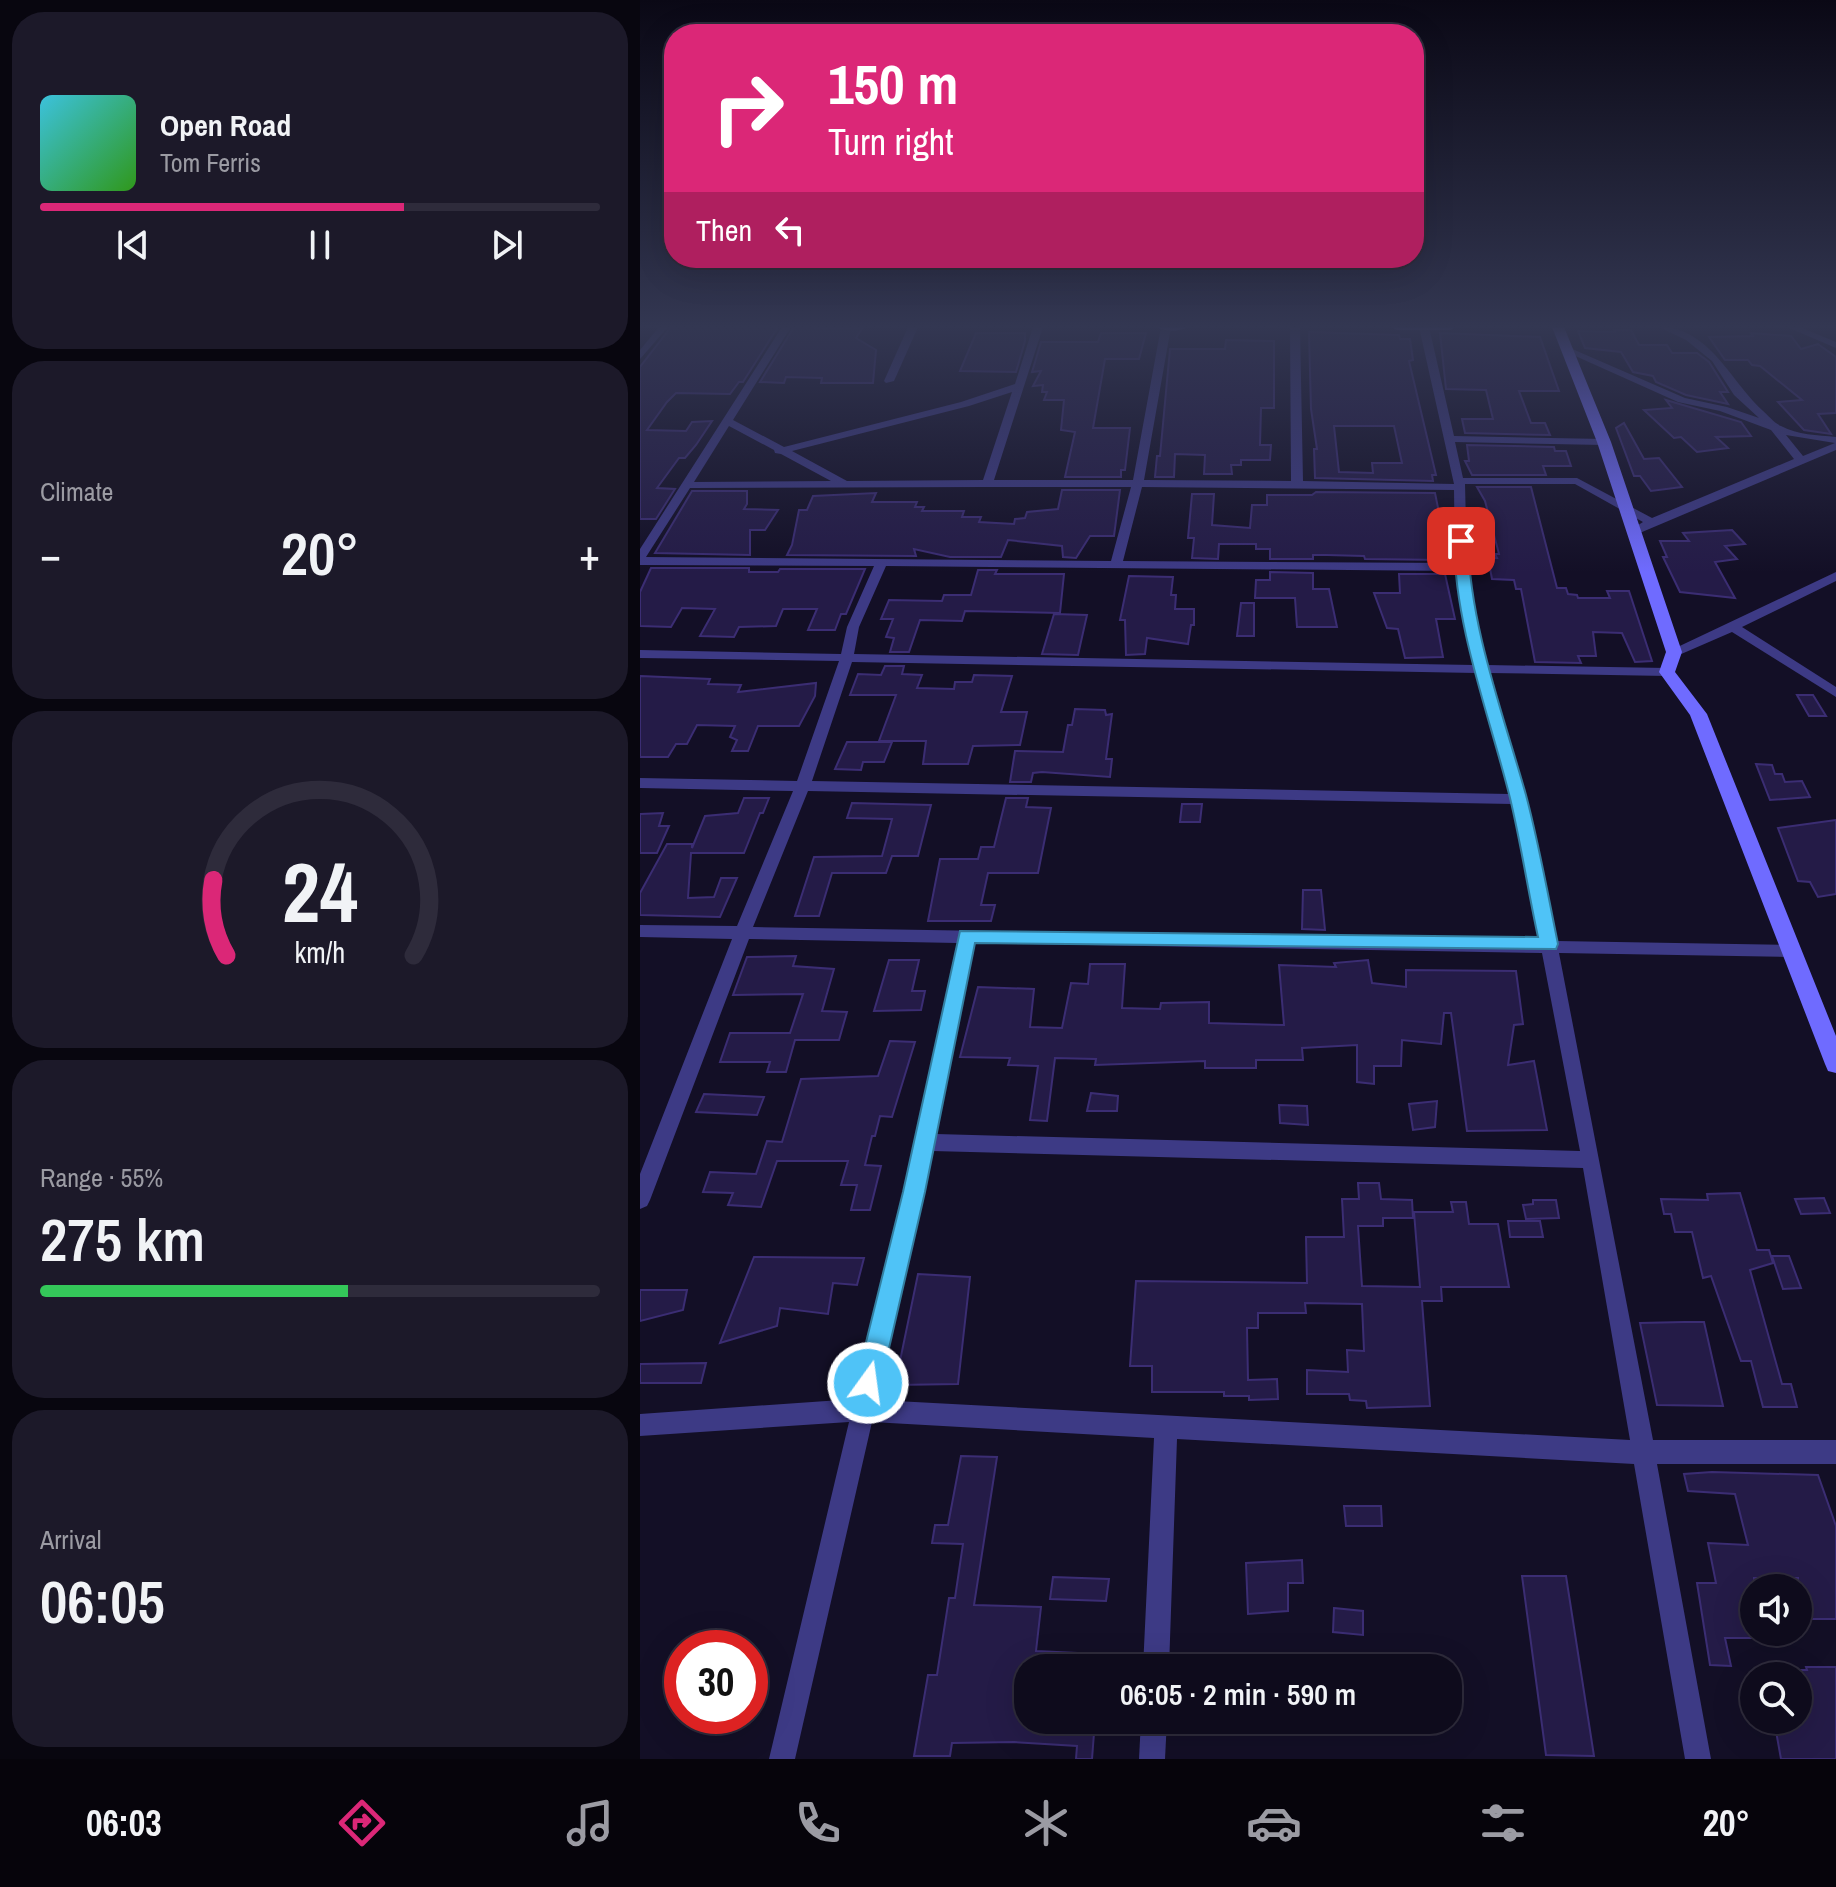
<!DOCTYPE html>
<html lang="en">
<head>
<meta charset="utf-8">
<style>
  :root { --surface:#0e0b1c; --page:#1c1929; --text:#f1f3f6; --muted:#9b9ba3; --line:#2e2b3b; --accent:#db2777 }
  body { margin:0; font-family:"Archivo Narrow",sans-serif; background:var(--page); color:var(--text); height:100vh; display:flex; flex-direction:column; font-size:30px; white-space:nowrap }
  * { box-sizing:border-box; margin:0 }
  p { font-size:26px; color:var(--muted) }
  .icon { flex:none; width:44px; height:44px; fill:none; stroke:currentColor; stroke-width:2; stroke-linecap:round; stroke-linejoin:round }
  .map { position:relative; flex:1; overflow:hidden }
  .sheet { display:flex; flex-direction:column; gap:12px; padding:12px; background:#08060f; width:640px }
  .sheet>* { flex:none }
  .guide { position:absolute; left:24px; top:24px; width:760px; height:244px; border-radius:32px; box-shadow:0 8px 32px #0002,0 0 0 2px var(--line); background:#db2777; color:#fff; overflow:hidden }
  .fabs { position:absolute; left:1100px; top:1574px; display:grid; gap:16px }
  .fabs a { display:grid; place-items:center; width:72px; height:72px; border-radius:50%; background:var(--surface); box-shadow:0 8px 32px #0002,0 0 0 2px var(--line); font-size:40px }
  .speed { position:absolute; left:24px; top:1630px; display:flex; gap:16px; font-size:40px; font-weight:700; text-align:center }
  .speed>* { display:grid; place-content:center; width:104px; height:104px; border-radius:50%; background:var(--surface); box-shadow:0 8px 32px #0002,0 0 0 2px var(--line); line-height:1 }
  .speed .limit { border:12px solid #d22; background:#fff; color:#111 }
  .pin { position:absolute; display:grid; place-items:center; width:68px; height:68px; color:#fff; margin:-34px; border-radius:16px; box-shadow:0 4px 12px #0006 }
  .me { position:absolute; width:88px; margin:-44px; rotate:14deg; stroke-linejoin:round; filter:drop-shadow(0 0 6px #0008) }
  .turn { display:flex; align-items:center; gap:28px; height:168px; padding:0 32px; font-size:36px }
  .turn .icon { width:104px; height:104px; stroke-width:2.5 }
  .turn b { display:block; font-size:56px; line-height:68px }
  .then { display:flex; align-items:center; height:76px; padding:0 32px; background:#0003; gap:16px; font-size:30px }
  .big { font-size:60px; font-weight:600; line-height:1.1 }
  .sheet .card { flex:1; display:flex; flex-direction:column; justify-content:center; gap:12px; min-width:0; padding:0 28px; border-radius:32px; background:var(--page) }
  .sheet .dial { align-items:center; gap:0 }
  .dial svg { height:208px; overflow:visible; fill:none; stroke:var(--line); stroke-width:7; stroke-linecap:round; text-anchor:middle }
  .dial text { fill:var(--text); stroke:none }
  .song { display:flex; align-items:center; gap:24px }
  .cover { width:96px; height:96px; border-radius:12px; background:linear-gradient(135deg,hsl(190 70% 55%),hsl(110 70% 35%)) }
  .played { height:8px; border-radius:4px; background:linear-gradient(90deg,var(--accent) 65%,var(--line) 65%) }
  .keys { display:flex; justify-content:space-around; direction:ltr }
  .heat { display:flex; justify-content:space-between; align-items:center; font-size:44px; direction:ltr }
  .charge { height:12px; border-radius:6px; background:linear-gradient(90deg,#34c759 55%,var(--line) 0) }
  .trip { position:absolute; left:374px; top:1654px; width:448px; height:80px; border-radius:32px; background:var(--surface); box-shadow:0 8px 32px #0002,0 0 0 2px var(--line); font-weight:600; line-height:80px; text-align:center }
  .tabs { display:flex; height:128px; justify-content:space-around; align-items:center; background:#06040b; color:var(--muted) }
  .tabs .icon { width:56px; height:56px }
  .tabs .on { color:var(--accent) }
  .tabs b { font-size:36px; color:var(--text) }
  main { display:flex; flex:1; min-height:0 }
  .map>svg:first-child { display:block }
</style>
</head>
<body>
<main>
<section class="sheet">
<div class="card">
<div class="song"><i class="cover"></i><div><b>Open Road</b><p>Tom Ferris</p></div></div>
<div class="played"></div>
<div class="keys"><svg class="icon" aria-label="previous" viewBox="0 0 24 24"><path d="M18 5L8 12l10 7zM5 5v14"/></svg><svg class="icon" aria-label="pause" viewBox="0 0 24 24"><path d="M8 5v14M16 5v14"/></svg><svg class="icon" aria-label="next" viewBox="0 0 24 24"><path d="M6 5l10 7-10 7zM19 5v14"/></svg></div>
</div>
<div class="card"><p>Climate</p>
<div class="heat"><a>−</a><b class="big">20°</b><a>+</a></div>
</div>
<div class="card dial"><svg viewBox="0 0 100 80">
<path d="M14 69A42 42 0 1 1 86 69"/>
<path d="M14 69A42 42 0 0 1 9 40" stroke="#db2777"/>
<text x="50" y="56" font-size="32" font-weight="700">24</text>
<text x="50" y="72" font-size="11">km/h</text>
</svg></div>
<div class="card"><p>Range · 55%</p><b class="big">275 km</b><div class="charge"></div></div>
<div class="card"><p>Arrival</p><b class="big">06:05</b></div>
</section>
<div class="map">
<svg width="1196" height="1759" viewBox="0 0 1196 1759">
  <rect width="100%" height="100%" fill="#130f26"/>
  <g fill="#241b47" stroke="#3b2d73" stroke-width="2" fill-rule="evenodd">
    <path d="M31,327H138L103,382H99L90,394L36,393L27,402L7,430L46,431L52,422L72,421L56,445L45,458H39L17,488L35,489L16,519H0V367Z"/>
    <path d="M154,327L222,329L216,338L236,350L233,383H181L182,378L146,377L144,383L120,382Z"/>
    <path d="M974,330H991L999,345H1027L1032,353H1057L1069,362L1088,392H1080L1088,404L1046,395L1016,382L1013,376L993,372L981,352L945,348L938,331L975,332Z"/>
    <path d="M669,332L759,335L760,339H770L773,360L769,361L796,475H792L793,481L675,478L674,449H677L671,409ZM694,426H754L762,463H732L733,473L699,472Z"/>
    <path d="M336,333H385V341L376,372L320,371Z"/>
    <path d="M461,333H506L499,359H465L453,428H490L485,470H481V477H425L435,432L421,430L424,400H404L407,392H402L403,385L393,386L401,371L392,372L401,342H458Z"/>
    <path d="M800,333L900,337L919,391H879L891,423H905L910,435L825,433L822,419H853L846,390L806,389Z"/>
    <path d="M1111,333L1151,336L1161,349L1178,344L1196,357V413L1178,414L1191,434L1164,430L1138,402L1162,400L1120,366L1112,365L1108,360H1085L1069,337L1113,336Z"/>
    <path d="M586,340L634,341V408H621L620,445H631L630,460H601V465H591L592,474H564L565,455L535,454L534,477H515L517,456H520L530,349H585Z"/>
    <path d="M1026,400L1101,422L1111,436L1076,437L1088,448L1057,452L1041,437L1034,438L1004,410L1032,408Z"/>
    <path d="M984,423L1004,459L1019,458L1042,487L1011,491L1000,476H994L976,428Z"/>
    <path d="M827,445L914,447L915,451H926L931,466H903L906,475H832L825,461H829Z"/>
    <path d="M837,487H891L917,588H926L928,594L937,595L938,598H970L967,591H989L1012,661L995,662L982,633L953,632L956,656H938L941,663L895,662L881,589H876L874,580L852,579L848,558H857L855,554H859L845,501Z"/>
    <path d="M422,490H480L474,536H450L436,558L423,557L422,546L368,540L361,557H310L274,549L276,556L147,555L152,545L159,510H167L173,496L236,493L232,502H277L275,507H284L282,511H324L322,517H341L339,522L374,524L375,519L385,518L387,512L418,509Z"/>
    <path d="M52,491H107V504L104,509L138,510L125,530H110V555L15,553Z"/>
    <path d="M676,492L795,493L807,552H804L805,560L725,559L724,556L687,555H673V559H630V549H616V544H579L578,559L552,558L554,538H548L552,494H574L572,525L610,528L612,505H627V495H672Z"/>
    <path d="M1092,530L1105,544L1085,546L1097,559L1075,562L1095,598L1040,592L1023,557H1027L1020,541H1049L1043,533Z"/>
    <path d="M11,568H109V572H138L140,569H225L206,614H201L195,630H168L177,609H143L136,626L99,627L94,637L60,636L75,609L42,608L31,627L0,626V592Z"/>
    <path d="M338,570H357L355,574H424L420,613L325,611L322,621L280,620L269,652H250L254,638L246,637L253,619H241L249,600L302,601L304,595H331Z"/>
    <path d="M630,572L673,573V589H689L697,627H657L655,598H615L616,580H630Z"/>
    <path d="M759,574H805L815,619H796L803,657L765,658L758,629L747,628L734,593H760Z"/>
    <path d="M489,576L533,577L531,595H536L535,609H554V625H551L548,644L507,638L505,654L486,655L485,620H480Z"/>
    <path d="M601,603H614V636H597Z"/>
    <path d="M414,614L447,615L438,655L402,654Z"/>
    <path d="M245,666H264L262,674L282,675L277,688L314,689L315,682H332L334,675L372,676L361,712H387L380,745L333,746L328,764H283L286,741H239L256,695H210L218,674L241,675Z"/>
    <path d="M0,676L70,679L68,684L101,685L98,692L176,683L175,696L159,726H118L108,751H92L97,740L90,737L95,726L57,725L47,744H36L28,757H0Z"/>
    <path d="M1157,695H1173L1186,716H1169Z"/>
    <path d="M435,709L465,710L466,715L472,714L466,759H472L470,777L402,772L393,773L391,782H370L375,751L423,752L428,725H432Z"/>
    <path d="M207,742H252L244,762H223L221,770L195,769Z"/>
    <path d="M1116,764L1132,765L1135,774H1142L1145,782L1162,781L1170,797L1130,800Z"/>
    <path d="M104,798H129L123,813H120L104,853H51L48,898L74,897L81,878H97L80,917L0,915V893L27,844H52V848L65,816L98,813Z"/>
    <path d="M366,798H388L386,807L411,808L398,873H348L341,905H355L351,921H288L300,859H338L341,847H354Z"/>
    <path d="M212,803L291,805L278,856H252L246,873H192L179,916H155L174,857L242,856L252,819L207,818Z"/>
    <path d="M542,804H562L560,822H540Z"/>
    <path d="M23,813L19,826H29L17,853H0V814Z"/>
    <path d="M1196,820V894L1178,897L1170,882L1158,881L1138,828Z"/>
    <path d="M663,890H681L685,930L662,929Z"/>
    <path d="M156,956L153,966L194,969L182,1011L207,1012L199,1040H155L146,1072H127L130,1062H80L90,1033H150L163,994L93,995L107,957Z"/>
    <path d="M249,960H279L272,991H285L281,1010L234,1011Z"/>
    <path d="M728,960L732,983L766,987V970L876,971L883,1024L874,1025L868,1065L894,1061L907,1130L827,1131L811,1013H804L801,1044L762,1040L761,1066H734V1084L717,1082V1045L662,1048L663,1060H616V1068H565V1061L455,1065L456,1059L415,1058L407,1121L390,1120L398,1066L368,1065L370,1058L320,1057L338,987L394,989L390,1027L422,1028L431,983L448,984L450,964H485L482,1008L520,1009L521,1003L569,1002V1023L644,1025L639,965L696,967L694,963Z"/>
    <path d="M250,1041L275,1042L252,1117L240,1116L235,1136H232L225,1165L241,1166L230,1210H211L217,1185H201L208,1161H137L121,1207L88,1205L93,1193L63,1192L70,1172L116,1174L127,1141L142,1142L161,1079L238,1076Z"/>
    <path d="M451,1093L478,1096L477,1111H447Z"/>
    <path d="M64,1094L124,1097L117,1115L56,1112Z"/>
    <path d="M797,1101L795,1127L773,1130L769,1104Z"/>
    <path d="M639,1105L667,1106L668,1125L640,1123Z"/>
    <path d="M718,1183H739L741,1199L772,1200L773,1218H743V1226H718L722,1286L780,1287L774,1212H813L811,1202H826L829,1224H858L869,1287H801L802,1301H782L790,1406L727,1408L726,1401L710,1400L709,1394H667V1370L708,1372L707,1350L724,1351L722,1304L665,1303L666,1313H618V1328H607L608,1380L637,1379L638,1399L609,1400V1396H584V1392H512V1366H490L496,1281L667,1283L666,1237H704L702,1199H719Z"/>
    <path d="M1100,1193L1117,1250H1129L1133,1263L1110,1270L1142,1384H1151L1157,1407H1123L1111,1361H1101L1071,1276L1063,1278L1052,1232H1035L1031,1214H1024L1021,1199L1068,1200L1067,1194Z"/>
    <path d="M1184,1198L1190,1213L1161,1214L1155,1199Z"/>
    <path d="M893,1200H916L919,1218L886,1219L883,1205L893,1204Z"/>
    <path d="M868,1221H900L903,1237H870Z"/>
    <path d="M1132,1256H1149L1161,1288L1143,1289Z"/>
    <path d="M114,1257L224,1258L217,1285L193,1283L188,1314L140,1308L137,1326L80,1343Z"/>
    <path d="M278,1274L330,1277L318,1384L255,1385Z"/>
    <path d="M0,1290H47L43,1310L0,1321Z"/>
    <path d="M1044,1322H1064L1083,1406L1017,1405L1000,1323Z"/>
    <path d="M66,1363L61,1383H0V1364Z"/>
    <path d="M321,1456L357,1457L334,1605L401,1607L396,1651L437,1653L436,1668H388V1720H455L452,1759H436L437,1746L374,1742L312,1743L310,1756H274L288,1675H297L309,1598H315L323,1544L292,1543L295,1525H308Z"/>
    <path d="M1072,1472L1178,1475L1196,1526V1619H1158V1578H1114V1638H1085L1091,1666L1070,1665L1057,1583H1076L1068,1543L1108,1545L1095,1494L1048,1491L1044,1474Z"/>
    <path d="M704,1506H741L742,1526H706Z"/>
    <path d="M662,1560L663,1583H648V1611L608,1614L606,1563Z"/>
    <path d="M882,1576H926L954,1756L906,1755Z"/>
    <path d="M413,1577L469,1579L466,1601L410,1599Z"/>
    <path d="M694,1608L723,1611V1635L693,1632Z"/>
    <path d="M1166,1667H1196V1759H1141L1134,1720H1158V1670H1167Z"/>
  </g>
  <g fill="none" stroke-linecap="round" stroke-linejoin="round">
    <g fill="#3d3a85" fill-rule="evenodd">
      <path d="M19,327H28L0,359V350Z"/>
      <path d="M142,327H151L93,420L144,447L321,402L375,384L393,327H403L354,480H493L521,327H531L504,480L651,481L650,327H660L663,481L814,484L779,327H789L814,436L964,439L969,442L964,445L815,442L823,478H937L1012,518L1154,459L1131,430L1080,411L1038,402L922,350L930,348L1045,398L1087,407L1119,418L1094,395L1072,361L1046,340L1019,327C1069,327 1090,380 1122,410C1128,415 1134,423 1141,426C1158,435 1177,435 1196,437V450L995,535L989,531L1003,522L935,484H825L827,567L847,665L1027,668L1034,672L1027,676L849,673L886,799L917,941L1151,945L1157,946L1159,951L1157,956L1151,957L919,953L1013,1440H1196V1464H1017L1071,1759H1045L994,1464L537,1439L529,1668H503L514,1438L232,1422L155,1759H129L209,1422L0,1436V1414L215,1399L264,1192L317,943L109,939L10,1200L7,1206L0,1209V1174L92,939L0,937V925L97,926L153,791L0,788V778L157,781L199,661L0,658V650L201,654L207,627L234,566L0,565V549ZM372,392L343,480L207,481L152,451L329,406ZM89,426L134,450L135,453L141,454L191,481L54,482ZM1146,435L1195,443L1163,456ZM343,487H491L471,561L6,557L50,488ZM502,487L814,490L815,563L483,561ZM246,566L816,571L834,665L214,654L219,627ZM212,662L836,673L869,794L172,781ZM168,791L872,804L900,940L113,927ZM334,943L902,953L940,1151L296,1134ZM292,1151L943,1168L990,1440L237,1400Z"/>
      <path d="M268,327H278L254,381L246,383L244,381Z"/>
      <path d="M1147,327H1160L1196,342V348Z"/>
      <path d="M1196,572V581L1102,627L1196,687V697L1092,632L1039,655L1034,656L1027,652Z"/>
      <path d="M501,1720H527L525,1759H499Z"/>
    </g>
    <g fill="#6f6bff" fill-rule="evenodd">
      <path d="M517,327H547C540,332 524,332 517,327Z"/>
      <path d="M751,327H816L810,330H757Z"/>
      <path d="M912,327H924L971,442L1042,652L1035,672L1067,714L1196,1036V1073L1188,1071L1185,1064L1050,715L1019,672L1026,652L957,442Z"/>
    </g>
  </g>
  <linearGradient id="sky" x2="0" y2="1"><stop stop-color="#0a0815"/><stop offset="0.57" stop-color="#333752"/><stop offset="1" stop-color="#333752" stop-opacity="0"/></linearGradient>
  <rect width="1196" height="573" fill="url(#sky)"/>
  <path fill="#4fc3f7" stroke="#337fa1" stroke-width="2" d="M821,537L828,541C830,627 863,713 886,795C899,844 908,895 918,944L916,949L335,943L285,1192L241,1383L237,1392L228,1395L219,1392L216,1383L263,1192L320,931L898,937C888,891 881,844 870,798C849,714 815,628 814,541Z"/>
</svg>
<div class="fabs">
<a><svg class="icon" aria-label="sound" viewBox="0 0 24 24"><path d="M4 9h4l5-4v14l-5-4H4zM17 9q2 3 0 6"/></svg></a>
<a><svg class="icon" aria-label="search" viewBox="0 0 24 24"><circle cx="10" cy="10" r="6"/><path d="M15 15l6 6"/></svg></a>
</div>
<div class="speed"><div class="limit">30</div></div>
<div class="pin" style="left:821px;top:541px;background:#d93025"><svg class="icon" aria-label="arrive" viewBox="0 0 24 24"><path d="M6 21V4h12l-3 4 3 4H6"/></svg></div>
<svg class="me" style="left:228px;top:1383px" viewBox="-20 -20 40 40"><circle r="17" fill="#4fc3f7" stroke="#fff" stroke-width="3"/><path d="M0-11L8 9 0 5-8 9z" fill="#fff"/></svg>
<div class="trip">06:05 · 2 min · 590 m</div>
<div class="guide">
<div class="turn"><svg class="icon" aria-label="right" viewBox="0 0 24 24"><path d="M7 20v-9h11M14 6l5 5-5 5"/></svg><div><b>150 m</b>Turn right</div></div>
<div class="then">Then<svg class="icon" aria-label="left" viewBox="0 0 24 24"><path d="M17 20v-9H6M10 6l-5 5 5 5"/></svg></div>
</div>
</div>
</main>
<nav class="tabs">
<b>06:03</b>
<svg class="icon on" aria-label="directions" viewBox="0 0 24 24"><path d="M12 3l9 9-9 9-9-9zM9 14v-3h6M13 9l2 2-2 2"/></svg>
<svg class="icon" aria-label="music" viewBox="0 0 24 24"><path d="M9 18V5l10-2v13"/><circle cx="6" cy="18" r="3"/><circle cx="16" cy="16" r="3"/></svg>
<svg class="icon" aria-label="phone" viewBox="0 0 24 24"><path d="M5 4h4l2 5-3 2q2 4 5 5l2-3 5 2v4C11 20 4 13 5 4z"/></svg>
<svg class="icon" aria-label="climate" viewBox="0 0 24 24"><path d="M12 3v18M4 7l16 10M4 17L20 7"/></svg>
<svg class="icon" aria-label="car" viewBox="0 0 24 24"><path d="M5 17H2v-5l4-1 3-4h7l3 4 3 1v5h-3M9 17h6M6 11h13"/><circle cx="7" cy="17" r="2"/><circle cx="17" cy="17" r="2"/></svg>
<svg class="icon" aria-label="filters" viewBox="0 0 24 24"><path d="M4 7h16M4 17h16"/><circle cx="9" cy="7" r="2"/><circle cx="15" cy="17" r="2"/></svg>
<b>20°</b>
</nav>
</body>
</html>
